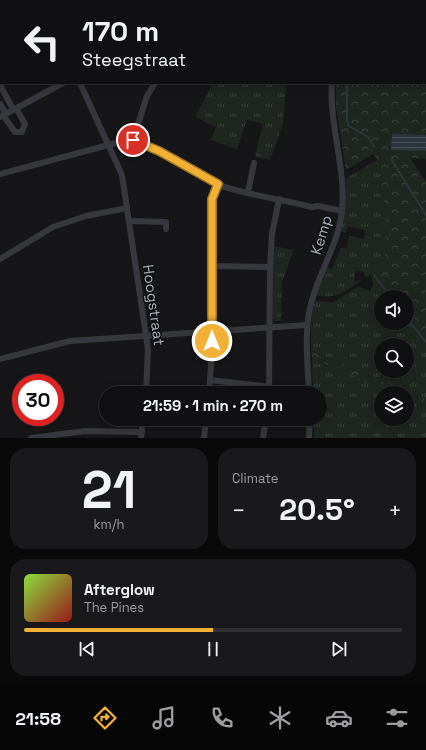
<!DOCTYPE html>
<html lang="en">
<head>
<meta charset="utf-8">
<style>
  :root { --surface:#101012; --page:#19191b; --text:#f1f3f6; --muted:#9c9d9f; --line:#303032; --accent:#f2b134 }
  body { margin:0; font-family:"Space Grotesk",sans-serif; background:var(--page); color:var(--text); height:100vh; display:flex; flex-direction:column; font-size:15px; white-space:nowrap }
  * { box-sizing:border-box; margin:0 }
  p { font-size:13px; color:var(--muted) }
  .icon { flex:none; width:22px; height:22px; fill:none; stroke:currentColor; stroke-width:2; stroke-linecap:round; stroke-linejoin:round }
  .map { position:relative; height:438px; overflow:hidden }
  .details { display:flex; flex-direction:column; gap:10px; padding:10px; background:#09090a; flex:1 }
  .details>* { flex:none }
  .top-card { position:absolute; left:0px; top:0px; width:426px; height:84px; box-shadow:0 2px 10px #0003,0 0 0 1px var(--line); background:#101012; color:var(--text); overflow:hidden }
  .tools { position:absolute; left:374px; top:290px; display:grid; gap:8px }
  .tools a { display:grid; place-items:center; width:40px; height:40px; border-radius:50%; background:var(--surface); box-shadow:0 2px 10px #0003,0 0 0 1px var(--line); font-size:20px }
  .speed { position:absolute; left:12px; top:374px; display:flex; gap:8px; font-size:20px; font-weight:700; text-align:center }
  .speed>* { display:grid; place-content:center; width:52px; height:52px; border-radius:50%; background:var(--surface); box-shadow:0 2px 10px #0003,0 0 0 1px var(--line); line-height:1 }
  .speed .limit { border:6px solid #d22; background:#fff; color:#111 }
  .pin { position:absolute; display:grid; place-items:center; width:34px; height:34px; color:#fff; margin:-17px; border:2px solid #fff; border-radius:50%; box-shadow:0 1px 4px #0007 }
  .me { position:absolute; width:44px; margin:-22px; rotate:0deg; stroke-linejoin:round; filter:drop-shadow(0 0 3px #0008) }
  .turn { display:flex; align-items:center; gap:14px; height:84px; padding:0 16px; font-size:18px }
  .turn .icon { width:52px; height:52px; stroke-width:2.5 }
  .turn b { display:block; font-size:28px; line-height:34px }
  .big { font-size:30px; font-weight:700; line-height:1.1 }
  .details .card { flex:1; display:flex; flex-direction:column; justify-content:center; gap:6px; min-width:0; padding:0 14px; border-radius:16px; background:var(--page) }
  .details .dial { align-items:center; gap:0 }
  .dial b { font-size:52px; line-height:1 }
  .song { display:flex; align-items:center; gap:12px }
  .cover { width:48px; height:48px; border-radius:6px; background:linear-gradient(135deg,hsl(90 70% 55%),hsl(0 70% 35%)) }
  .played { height:4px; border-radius:2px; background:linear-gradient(90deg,var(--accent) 50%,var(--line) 50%) }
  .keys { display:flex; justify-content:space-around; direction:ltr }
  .heat { display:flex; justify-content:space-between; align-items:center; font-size:22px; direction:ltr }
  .details .tiles { flex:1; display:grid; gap:10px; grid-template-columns:1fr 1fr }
  .card:last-child { grid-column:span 2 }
  .trip { position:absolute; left:99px; top:386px; width:228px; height:40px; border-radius:20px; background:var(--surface); box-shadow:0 2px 10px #0003,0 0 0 1px var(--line); font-weight:700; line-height:40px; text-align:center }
  .tabs { display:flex; height:64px; justify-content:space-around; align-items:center; background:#060607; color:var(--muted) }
  .tabs .icon { width:28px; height:28px }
  .tabs .on { color:var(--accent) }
  .tabs b { font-size:18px; color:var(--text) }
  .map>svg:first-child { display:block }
</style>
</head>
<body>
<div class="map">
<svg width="426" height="438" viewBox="0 0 426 438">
  <defs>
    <pattern id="grass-tufts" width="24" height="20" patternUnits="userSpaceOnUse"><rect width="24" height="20" fill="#1e261f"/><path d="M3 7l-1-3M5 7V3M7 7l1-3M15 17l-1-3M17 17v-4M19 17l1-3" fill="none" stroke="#3c433d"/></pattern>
    <pattern id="forest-crowns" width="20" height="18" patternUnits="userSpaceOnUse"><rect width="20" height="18" fill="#1e261f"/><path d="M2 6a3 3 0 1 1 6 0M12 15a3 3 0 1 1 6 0" fill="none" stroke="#3c433d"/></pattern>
    <pattern id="water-rules" width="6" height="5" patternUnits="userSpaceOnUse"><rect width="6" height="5" fill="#2c353c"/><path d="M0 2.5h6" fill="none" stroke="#485056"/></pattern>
  </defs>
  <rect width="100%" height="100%" fill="#161618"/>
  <g fill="url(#grass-tufts)" fill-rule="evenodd">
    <path d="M213,83H286L283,124L270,160L255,156L263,124L247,120L237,149L211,140L216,127L195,117Z"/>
    <path d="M386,155L410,158L426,182V226L385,270H372L392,297H381V323H407V316L426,341V400L311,351V321L315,301L334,302L356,288L359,287L370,291L373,285L371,274L368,277L364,276L365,272L355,271L354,281L362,280C343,293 339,298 316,296L327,268L332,269L341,248H347L349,236L364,239L365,230L348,226L346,233L341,232L344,215L346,178ZM381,345H407V371H381Z"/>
    <path d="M273,246L294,250L282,282L281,321H273Z"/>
    <path d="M312,358L393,393H381V419H407V399L426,407V438H314V419H320V393H313Z"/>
  </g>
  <g fill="url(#forest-crowns)">
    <path d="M340,0H426V159L410,158L426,182V341L407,316V297H392L372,270L385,269L386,213L378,160L373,154L346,170L336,107V83H425V1Z"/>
    <path d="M311,351L426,400V407L407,399V393H393L312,358Z"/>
  </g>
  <path fill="url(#water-rules)" d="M392,134L426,135V151L391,150Z"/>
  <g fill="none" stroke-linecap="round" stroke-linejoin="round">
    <g stroke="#2c353c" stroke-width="2">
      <path d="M349,0V1"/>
      <path d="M347,83V121L349,126L368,137L374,146"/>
      <path d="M391,159L426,215"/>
      <path d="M377,279L391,297"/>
      <path d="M407,318L426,342"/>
    </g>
    <g stroke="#37383d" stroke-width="6">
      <path d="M18,0V1"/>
      <path d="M40,0V1"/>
      <path d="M110,0V1"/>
      <path d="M130,0V1"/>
      <path d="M196,0V1"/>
      <path d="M222,1L223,0"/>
      <path d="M337,1V0"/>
      <path d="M80,83L122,175L148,349L146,393"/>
      <path d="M0,85L13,109"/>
      <path d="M0,104L6,113"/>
      <path d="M3,115L15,132H22L25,124L16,108"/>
      <path d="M0,117L63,83"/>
      <path d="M133,140L147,96L155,83"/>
      <path d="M0,174L127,140C155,140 199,180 228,188C255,196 284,200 312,207L318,206L342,211"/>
      <path d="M248,192L254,163"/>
      <path d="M129,221L166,222V229"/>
      <path d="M0,259L53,227L86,216L127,208"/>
      <path d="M212,266L270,267"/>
      <path d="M0,359L70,341L307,325"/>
      <path d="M210,380L270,387"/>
      <path d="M209,393L212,351V199L218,184"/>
      <path d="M269,393L270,267L272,234L279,199"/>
      <path d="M309,393C308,366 304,335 310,308C317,274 339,245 342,210C346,165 329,127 332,83"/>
      <path d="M31,438L85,431L142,432"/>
      <path d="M141,438L143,419"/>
      <path d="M204,438L206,419"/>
      <path d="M263,438L266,419"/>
      <path d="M309,438L310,419"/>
    </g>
  </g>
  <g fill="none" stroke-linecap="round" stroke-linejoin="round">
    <g stroke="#9d7322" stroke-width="10">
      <path id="route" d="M133,140L159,151L218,184L212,199V341"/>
    </g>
    <use href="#route" stroke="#f2b134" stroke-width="7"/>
  </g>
  <g text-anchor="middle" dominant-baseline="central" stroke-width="3" stroke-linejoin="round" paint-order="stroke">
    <g font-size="15" fill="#a8adb8" stroke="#111113">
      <text transform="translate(321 235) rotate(-73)">Kemp</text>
      <text transform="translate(154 305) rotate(82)">Hoogstraat</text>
    </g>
  </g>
</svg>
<div class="tools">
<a><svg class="icon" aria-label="sound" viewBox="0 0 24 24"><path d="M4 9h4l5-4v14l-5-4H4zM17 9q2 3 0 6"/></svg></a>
<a><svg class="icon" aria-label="search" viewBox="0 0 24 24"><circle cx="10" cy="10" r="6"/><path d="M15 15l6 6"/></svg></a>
<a><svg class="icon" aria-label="layers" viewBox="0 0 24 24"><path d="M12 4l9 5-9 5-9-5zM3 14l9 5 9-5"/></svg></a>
</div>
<div class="speed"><div class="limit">30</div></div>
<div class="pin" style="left:133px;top:140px;background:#d93025"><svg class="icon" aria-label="arrive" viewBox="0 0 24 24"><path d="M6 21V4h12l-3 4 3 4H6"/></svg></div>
<svg class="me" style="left:212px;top:341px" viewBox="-20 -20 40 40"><circle r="17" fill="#f2b134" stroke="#fff" stroke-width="3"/><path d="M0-11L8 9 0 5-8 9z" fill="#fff"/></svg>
<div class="trip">21:59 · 1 min · 270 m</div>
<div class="top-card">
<div class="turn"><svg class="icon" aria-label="left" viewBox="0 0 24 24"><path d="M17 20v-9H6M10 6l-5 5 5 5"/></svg><div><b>170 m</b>Steegstraat</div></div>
</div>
</div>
<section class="details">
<div class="tiles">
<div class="card dial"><b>21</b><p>km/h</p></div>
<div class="card"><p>Climate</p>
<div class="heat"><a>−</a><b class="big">20.5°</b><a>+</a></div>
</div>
<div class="card">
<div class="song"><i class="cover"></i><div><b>Afterglow</b><p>The Pines</p></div></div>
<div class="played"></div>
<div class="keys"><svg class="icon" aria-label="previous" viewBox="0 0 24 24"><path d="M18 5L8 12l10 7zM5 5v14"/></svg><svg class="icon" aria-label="pause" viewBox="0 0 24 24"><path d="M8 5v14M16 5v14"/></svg><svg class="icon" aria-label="next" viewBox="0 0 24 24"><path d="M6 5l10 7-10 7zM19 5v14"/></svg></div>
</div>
</div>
</section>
<nav class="tabs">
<b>21:58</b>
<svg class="icon on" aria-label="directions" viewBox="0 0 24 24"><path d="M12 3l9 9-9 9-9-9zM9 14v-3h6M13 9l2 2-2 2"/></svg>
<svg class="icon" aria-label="music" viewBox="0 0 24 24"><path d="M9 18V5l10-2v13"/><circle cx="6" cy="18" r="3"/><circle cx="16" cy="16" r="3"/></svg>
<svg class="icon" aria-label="phone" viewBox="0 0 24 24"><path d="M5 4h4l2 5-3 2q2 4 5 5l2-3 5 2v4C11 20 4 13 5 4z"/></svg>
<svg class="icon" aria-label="climate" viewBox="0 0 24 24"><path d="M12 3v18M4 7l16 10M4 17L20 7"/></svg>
<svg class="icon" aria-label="car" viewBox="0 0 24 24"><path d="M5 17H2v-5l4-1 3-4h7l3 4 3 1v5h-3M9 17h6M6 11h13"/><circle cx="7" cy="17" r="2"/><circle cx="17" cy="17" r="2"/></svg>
<svg class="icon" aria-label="filters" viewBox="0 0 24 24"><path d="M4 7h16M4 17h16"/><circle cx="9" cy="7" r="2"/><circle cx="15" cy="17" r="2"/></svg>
</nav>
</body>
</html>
